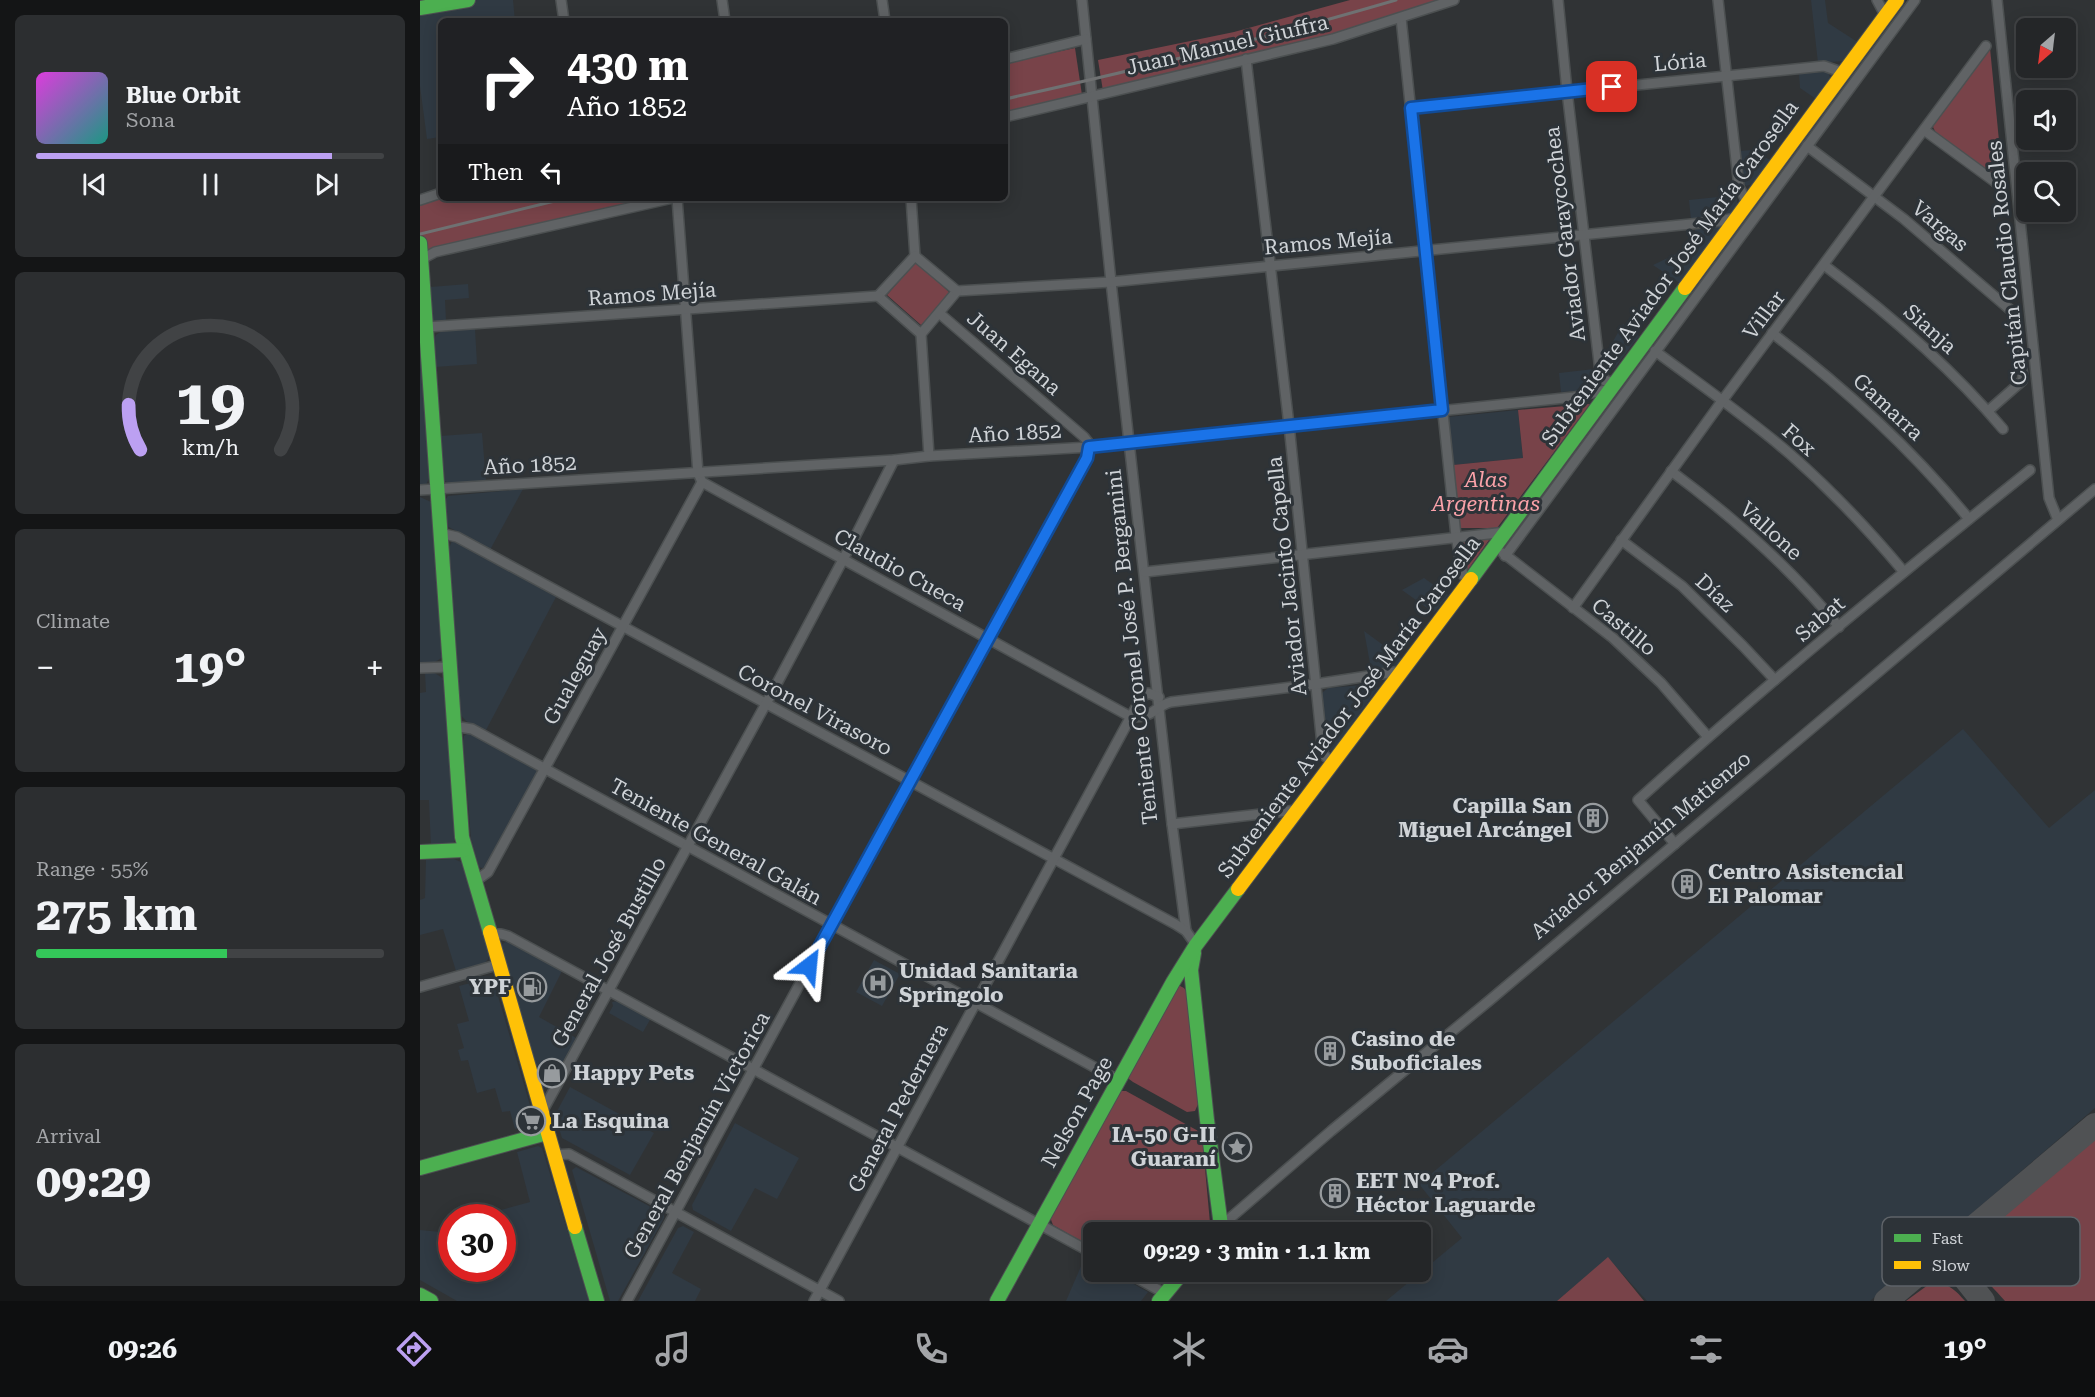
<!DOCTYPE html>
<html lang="en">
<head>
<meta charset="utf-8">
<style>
  :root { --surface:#242628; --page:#2c2e30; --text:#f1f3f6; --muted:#a3a5a8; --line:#414345; --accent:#bca0f2 }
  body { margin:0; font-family:"Roboto Serif",serif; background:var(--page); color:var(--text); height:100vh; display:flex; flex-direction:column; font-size:22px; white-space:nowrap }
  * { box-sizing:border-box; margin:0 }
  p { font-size:20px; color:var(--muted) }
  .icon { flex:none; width:33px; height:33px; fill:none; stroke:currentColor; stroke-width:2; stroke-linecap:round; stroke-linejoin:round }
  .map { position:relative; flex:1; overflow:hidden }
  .details { display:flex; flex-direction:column; gap:15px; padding:15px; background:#141516; width:420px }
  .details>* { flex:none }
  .banner { position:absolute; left:18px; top:18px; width:570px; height:183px; border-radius:9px; box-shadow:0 3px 15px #0003,0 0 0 2px var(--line); background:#202124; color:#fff; overflow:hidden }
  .needle { width:39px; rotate:208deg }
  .buttons { position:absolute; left:1596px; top:18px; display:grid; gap:12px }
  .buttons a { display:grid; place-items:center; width:60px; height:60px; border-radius:9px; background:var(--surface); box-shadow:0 3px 15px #0003,0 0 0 2px var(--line); font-size:30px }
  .speed { position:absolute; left:18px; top:1204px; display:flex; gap:12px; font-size:30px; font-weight:700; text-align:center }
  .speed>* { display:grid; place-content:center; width:78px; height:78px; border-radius:50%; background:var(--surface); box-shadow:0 3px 15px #0003,0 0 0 2px var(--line); line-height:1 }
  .speed .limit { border:9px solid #d22; background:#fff; color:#111 }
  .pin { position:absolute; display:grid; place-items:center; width:51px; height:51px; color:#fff; margin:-26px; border-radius:12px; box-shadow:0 3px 9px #0006 }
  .me { position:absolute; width:66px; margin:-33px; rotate:29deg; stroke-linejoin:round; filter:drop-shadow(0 0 4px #0008) }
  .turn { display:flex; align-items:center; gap:21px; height:126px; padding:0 30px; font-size:27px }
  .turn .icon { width:78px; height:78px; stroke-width:2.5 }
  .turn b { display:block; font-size:42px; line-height:51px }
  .then { display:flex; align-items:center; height:57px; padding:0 30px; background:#0003; gap:12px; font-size:22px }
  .big { font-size:45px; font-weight:700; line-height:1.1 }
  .details .tile { flex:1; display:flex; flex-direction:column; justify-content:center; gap:9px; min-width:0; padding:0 21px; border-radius:9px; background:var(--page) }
  .details .dial { align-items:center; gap:0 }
  .dial svg { height:156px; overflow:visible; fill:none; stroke:var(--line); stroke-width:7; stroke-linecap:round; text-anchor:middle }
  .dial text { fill:var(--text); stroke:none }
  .song { display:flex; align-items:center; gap:18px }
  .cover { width:72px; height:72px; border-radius:9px; background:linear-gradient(135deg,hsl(300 70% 55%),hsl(170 70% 35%)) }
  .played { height:6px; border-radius:3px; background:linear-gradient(90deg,var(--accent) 85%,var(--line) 85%) }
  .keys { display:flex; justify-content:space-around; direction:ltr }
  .heat { display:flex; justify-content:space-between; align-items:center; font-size:33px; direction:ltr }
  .charge { height:9px; border-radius:4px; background:linear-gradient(90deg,#34c759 55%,var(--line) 0) }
  .trip { position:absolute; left:663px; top:1222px; width:348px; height:60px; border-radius:9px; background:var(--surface); box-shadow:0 3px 15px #0003,0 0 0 2px var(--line); font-weight:700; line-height:60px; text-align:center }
  .tab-bar { display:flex; height:96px; justify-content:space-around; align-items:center; background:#0e0f10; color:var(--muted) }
  .tab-bar .icon { width:42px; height:42px }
  .tab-bar .selected { color:var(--accent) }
  .tab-bar b { font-size:27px; color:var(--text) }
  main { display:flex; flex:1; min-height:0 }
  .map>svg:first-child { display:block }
</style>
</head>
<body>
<main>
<section class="details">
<div class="tile">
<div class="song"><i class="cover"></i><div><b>Blue Orbit</b><p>Sona</p></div></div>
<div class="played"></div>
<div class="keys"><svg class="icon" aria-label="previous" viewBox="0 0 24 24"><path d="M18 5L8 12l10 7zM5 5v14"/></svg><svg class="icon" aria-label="pause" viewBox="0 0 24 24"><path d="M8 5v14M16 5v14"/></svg><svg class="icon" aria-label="next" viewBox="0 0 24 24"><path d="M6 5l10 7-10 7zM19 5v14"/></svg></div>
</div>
<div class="tile dial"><svg viewBox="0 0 100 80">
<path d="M14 69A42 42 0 1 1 86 69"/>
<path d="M14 69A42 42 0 0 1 8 46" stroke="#bca0f2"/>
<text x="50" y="56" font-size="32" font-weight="700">19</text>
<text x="50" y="72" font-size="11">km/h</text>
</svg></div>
<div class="tile"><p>Climate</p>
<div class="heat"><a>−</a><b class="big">19°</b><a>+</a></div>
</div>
<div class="tile"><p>Range · 55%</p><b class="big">275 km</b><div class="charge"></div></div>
<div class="tile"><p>Arrival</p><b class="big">09:29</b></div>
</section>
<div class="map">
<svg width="1675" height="1301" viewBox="0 0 1675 1301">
  <rect width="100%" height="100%" fill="#303335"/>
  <g fill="#303a43">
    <path d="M0,0H93L95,21H21V137L7,139L0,86Z"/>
    <path d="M1391,0H1405L1408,23L1439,43L1424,61L1398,63Z"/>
    <path d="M1406,72L1409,74L1410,78L1396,99L1380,88L1379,73Z"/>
    <path d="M1333,150L1350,160L1332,184L1326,186L1321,181L1318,151Z"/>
    <path d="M1317,195V207L1310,216L1271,220L1269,200Z"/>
    <path d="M1298,225L1301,227V231L1261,284L1233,265L1256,254L1260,255L1275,233V228Z"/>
    <path d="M48,284L49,298L25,300L26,321L18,322L14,321L12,319L10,287Z"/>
    <path d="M1203,324L1219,336L1193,370H1187L1184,357Z"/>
    <path d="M0,326L9,478L6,485L0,486Z"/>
    <path d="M55,329L57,364L15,367L14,339L16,335L22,331Z"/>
    <path d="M1174,369L1175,381L1170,390L1141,392L1139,373Z"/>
    <path d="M1098,410L1103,458L1033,465L1028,417Z"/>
    <path d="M62,433L66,481L31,484L25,481L20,436Z"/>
    <path d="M103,489L70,550L27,526L24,501L28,496Z"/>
    <path d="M0,497L11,502L23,657L15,662H0Z"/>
    <path d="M32,541L39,542L136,597L65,732L46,721L38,712L28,550Z"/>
    <path d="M1004,578L1028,595L1014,613L982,590Z"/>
    <path d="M944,631L982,659L975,668L952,674Z"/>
    <path d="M5,672H13L24,679L37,831L34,842L30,846L11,848L9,800H0V693L6,692Z"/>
    <path d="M954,684L958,688L913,750L907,752L901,695L903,692L908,688Z"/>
    <path d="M1543,729L1629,828L1675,790V1108L1450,1301H1227L1188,1258L1137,1301H966L1042,1238L999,1184Z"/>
    <path d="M47,734H51L115,768L117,772L118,776L65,869L59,867L51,839L43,741L44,736Z"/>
    <path d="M34,859L41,862L44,866L69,953L68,959L65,963L36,971L23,929L0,935V900L5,898L6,860Z"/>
    <path d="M87,941L142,971L119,1017L158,1039L129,1089L122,1087L81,945Z"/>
    <path d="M454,960L480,974L462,1006L436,992Z"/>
    <path d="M69,978L73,979L114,1119L111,1124L95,1129L90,1111L82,1112L75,1088L57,1093L48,1060L41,1061L38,1050L44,1048L37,1024L49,1021L39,986Z"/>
    <path d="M198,1001L231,1018L223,1032L189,1013L193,1006L192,1002Z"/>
    <path d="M150,1087L234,1133L210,1175L142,1138L135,1115Z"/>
    <path d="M315,1123L379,1158L357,1199L335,1188L311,1231L273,1210L272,1205Z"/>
    <path d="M118,1146L122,1148L169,1301H37L0,1280V1230L31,1233L32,1269H82V1218H67L66,1214L110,1202L97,1152Z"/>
    <path d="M156,1167L244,1214V1218L198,1301H190L152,1170Z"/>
    <path d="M263,1226L274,1232L252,1273L281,1289L275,1301H218L258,1228Z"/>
    <path d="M665,1257L673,1262L674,1272H692L728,1292L721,1301H646Z"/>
  </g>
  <g fill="#784349">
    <path d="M930,0H1034L981,18L683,91L678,60L814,32Z"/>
    <path d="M655,48L662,95L585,116V63Z"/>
    <path d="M1570,48L1583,182L1516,133L1513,127L1515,121Z"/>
    <path d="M21,193V198H253L0,260V200Z"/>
    <path d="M496,262L530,293L501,325L467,295Z"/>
    <path d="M1170,404L1077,528H1040L1033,465L1103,458L1098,410Z"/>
    <path d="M1041,540H1069L1047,571Z"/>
    <path d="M758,985L764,988L766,991L778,1104L775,1111L767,1112L713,1082L709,1079L708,1075Z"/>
    <path d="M699,1091H706L780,1132L782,1135L790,1223L787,1233H674L673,1248L633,1225L630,1217Z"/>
    <path d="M1675,1136V1301H1585C1564,1277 1544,1264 1562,1231Z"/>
    <path d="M1188,1257L1224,1301H1137Z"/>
    <path d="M716,1272H754L746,1281L736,1283Z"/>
    <path d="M1516,1283C1530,1284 1536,1291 1545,1301H1486L1508,1285Z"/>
  </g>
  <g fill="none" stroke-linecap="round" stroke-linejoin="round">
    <g stroke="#505254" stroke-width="24">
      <path d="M1524,1252L1563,1301"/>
      <path d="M1466,1301L1675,1125"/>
    </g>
    <g stroke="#4c5051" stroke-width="12">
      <g id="street">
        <path d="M141,0L144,21"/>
        <path d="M302,0L305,21"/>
        <path d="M462,0L465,21"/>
        <path d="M662,0L691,282L752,824L766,931"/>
        <path d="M1138,0L1147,91L1180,371L1185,381L1196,382"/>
        <path d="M1298,0L1319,187L1327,202"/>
        <path d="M1457,0L1465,15"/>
        <path d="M1577,0L1629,498L1638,520"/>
        <path d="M981,18L1036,536L1043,575L1051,578"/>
        <path d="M585,59L666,39"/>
        <path d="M826,59L869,425L903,754L912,763"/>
        <path d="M991,108L1404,66L1424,73"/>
        <path d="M585,117L913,39L1034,0"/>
        <path d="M1504,130L1582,187"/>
        <path d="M1387,146L1484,219L1594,313L1603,377L1602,381L1568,411"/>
        <path d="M257,198L278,473L282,482L711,717C734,718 733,707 751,702L896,684L981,671"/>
        <path d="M491,198L495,256"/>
        <path d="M0,200L21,193"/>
        <path d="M0,260L15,252L253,198"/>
        <path d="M1404,265C1469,314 1531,367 1583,429"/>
        <path d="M537,291L691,282L1301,221L1318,217"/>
        <path d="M458,296L501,334L537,291"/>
        <path d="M458,296L495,256L537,291"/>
        <path d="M7,327L458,296"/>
        <path d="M1352,333C1425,388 1491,448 1549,519"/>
        <path d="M501,334L509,456"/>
        <path d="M1235,351C1281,385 1327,417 1370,454C1411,490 1449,530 1484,572"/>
        <path d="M1251,471C1313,517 1370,567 1419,627"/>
        <path d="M0,490L474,460L509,456L670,447L1154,397L1191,389"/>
        <path d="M20,533L37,537L755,924L766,931L776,945"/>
        <path d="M1201,540L1262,586L1323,646L1355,680"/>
        <path d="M1083,553L1193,638L1241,683L1288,737"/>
        <path d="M1085,556L1495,0"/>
        <path d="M725,572L1086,532"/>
        <path d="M1153,608L1302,401L1566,46"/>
        <path d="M0,668L29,667"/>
        <path d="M33,726L52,729L698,1080"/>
        <path d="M752,824L877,810"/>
        <path d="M1255,844L1218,800C1345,685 1477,577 1610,470"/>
        <path d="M54,882L68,872L282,482"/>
        <path d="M70,934H81L88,936L674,1254"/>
        <path d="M0,987L80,964"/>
        <path d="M122,1112L354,689L435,537L474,460"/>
        <path d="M134,1155L149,1154L419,1301"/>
        <path d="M801,1226L911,1131L1070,1000L1675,489"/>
        <path d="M706,1272L746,1294"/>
        <path d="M207,1301L669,453L668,442L664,437L519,313"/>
        <path d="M394,1301L721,698L728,693L739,697"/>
      </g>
    </g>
    <g stroke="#4c5051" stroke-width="16">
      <g id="fast">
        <path d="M0,8L48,0"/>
        <path d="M0,243L42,837L70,932"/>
        <path d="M1051,579L1265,288"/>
        <path d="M0,852L44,850"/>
        <path d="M774,953L771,970L787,1120L801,1226L795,1233"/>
        <path d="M0,1168L127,1133"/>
        <path d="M155,1227L177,1301"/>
        <path d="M0,1295L11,1301"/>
        <path d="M577,1301L753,982L776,945L818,889"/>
        <path d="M739,1301L763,1272"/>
      </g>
    </g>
    <g stroke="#4c5051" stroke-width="16">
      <g id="slow">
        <path d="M1265,288L1477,0"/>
        <path d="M818,889L1051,579"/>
        <path d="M70,932L155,1227"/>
      </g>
    </g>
    <use href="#street" stroke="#606365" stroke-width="9"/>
    <use href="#fast" stroke="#4caf50" stroke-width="14"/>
    <use href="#slow" stroke="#ffc107" stroke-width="14"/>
    <g stroke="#6f7172" stroke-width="3">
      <path d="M585,99C716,70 847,38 976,0"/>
      <path d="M0,234L147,198"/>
    </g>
  </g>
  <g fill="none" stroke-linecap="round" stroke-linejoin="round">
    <g stroke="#114b97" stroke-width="15">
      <path id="route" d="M389,966L667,458L669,447L1022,410L991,108L1192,87"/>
    </g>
    <use href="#route" stroke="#1a73e8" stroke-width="10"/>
  </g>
  <defs>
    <g id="building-ring" transform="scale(1.5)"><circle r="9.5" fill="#2d3338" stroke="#979b9e" stroke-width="1.5"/><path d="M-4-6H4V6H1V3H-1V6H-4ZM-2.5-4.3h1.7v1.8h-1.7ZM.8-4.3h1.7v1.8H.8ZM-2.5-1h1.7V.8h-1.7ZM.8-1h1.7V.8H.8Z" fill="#979b9e"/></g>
    <g id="hospital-ring" transform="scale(1.5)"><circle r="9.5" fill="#2d3338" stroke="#979b9e" stroke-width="1.5"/><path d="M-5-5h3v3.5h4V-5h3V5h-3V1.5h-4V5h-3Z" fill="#979b9e"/></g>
    <g id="fuel-ring" transform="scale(1.5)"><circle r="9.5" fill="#2d3338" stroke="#979b9e" stroke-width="1.5"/><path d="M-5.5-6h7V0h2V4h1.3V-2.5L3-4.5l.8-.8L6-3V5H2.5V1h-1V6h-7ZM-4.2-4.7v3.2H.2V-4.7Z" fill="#979b9e"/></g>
    <g id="shop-ring" transform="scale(1.5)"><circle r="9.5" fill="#2d3338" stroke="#979b9e" stroke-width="1.5"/><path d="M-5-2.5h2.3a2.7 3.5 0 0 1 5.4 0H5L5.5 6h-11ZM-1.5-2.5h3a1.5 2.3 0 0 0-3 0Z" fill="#979b9e"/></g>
    <g id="supermarket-ring" transform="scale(1.5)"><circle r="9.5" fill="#2d3338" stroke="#979b9e" stroke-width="1.5"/><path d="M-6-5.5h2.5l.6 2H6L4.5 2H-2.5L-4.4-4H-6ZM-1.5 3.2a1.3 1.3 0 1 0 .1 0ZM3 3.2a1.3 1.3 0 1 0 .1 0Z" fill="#979b9e"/></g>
    <g id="sight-ring" transform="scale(1.5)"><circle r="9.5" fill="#2d3338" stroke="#979b9e" stroke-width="1.5"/><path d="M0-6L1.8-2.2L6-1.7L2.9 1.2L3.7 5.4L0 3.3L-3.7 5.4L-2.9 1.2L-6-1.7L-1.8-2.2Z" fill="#979b9e"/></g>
  </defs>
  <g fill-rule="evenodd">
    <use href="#building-ring" x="1173" y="818"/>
    <use href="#building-ring" x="1267" y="884"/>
    <use href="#hospital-ring" x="458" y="983"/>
    <use href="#fuel-ring" x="112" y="987"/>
    <use href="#building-ring" x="910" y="1051"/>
    <use href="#shop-ring" x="132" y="1073"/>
    <use href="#supermarket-ring" x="111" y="1121"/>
    <use href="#sight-ring" x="817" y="1147"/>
    <use href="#building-ring" x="915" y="1193"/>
  </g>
  <g text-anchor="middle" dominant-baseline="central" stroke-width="6" stroke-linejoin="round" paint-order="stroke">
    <g font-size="21" fill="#cfd3d7" stroke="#2d3338">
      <text transform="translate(807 45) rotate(-13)">Juan Manuel Giuffra</text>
      <text transform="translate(1260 62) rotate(-5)">Lória</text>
      <text transform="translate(1520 226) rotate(40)">Vargas</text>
      <text transform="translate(1145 234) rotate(-97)">Aviador Garaycochea</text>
      <text transform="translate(908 242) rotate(-5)">Ramos Mejía</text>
      <text transform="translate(1587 263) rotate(-96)">Capitán Claudio Rosales</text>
      <text transform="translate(1250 273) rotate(-54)">Subteniente Aviador José María Carosella</text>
      <text transform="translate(232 294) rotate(-4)">Ramos Mejía</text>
      <text transform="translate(1344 315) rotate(-53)">Villar</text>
      <text transform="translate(1510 329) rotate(42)">Sianja</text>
      <text transform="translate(594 353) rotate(41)">Juan Egana</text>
      <text transform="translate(1468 407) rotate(43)">Gamarra</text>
      <text transform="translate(595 433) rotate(-3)">Año 1852</text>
      <text transform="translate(1379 440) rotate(41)">Fox</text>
      <text transform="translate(110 465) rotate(-3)">Año 1852</text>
      <text transform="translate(1351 531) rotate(42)">Vallone</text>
      <text transform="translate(480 570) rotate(29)">Claudio Cueca</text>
      <text transform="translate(867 576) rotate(-96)">Aviador Jacinto Capella</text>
      <text transform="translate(1295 593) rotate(43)">Díaz</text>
      <text transform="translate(1400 619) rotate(-40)">Sabat</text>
      <text transform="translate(1204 627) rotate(40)">Castillo</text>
      <text transform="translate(712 647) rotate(-96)">Teniente Coronel José P. Bergamini</text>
      <text transform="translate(155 676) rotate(-61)">Gualeguay</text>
      <text transform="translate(929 707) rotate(-53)">Subteniente Aviador José María Carosella</text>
      <text transform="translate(395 710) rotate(28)">Coronel Virasoro</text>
      <text transform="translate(296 842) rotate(29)">Teniente General Galán</text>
      <text transform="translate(1221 845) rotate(-40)">Aviador Benjamín Matienzo</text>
      <text transform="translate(189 952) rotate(-61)">General José Bustillo</text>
      <text transform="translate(478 1108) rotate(-62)">General Pedernera</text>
      <text transform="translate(657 1112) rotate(-61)">Nelson Page</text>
      <text transform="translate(277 1135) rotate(-61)">General Benjamín Victorica</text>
    </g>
    <g font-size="21" font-style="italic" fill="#fba2a9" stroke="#2d3338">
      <text x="1066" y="480">Alas<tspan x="1066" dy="24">Argentinas</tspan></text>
    </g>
    <g font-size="21" font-weight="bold" fill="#cfd3d7" stroke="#2d3338" text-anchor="start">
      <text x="1152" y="806" text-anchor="end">Capilla San<tspan x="1152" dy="24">Miguel Arcángel</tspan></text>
      <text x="1288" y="872">Centro Asistencial<tspan x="1288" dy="24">El Palomar</tspan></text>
      <text x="479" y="971">Unidad Sanitaria<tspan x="479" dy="24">Springolo</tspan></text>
      <text x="91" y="987" text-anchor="end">YPF</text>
      <text x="931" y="1039">Casino de<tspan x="931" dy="24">Suboficiales</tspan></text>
      <text x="153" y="1073">Happy Pets</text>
      <text x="132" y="1121">La Esquina</text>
      <text x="796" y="1135" text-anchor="end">IA-50 G-II<tspan x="796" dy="24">Guaraní</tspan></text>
      <text x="936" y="1181">EET Nº4 Prof.<tspan x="936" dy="24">Héctor Laguarde</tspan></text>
    </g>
  </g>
  <rect x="1462" y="1217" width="198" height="69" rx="9" fill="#2d3338" stroke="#5e6368" stroke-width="1.5"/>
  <rect x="1474" y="1234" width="27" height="8" fill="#4caf50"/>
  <rect x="1474" y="1261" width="27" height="8" fill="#ffc107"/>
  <g font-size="16" fill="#cfd3d7">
    <text x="1512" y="1244">Fast</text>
    <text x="1512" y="1271">Slow</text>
  </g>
</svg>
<div class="buttons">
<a><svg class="needle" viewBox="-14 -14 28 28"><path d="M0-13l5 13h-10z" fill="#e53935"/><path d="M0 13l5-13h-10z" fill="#a3a5a8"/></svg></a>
<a><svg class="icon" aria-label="sound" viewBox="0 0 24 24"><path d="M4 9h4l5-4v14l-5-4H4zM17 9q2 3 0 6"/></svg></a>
<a><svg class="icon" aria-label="search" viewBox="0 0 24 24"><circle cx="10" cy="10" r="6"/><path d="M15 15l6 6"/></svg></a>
</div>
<div class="speed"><div class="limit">30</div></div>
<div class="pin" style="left:1192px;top:87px;background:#d93025"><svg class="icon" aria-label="arrive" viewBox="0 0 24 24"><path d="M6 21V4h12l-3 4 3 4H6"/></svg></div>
<svg class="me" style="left:389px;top:966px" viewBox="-20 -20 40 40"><path d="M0-17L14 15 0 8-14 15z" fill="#1a73e8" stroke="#fff" stroke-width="4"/></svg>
<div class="trip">09:29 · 3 min · 1.1 km</div>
<div class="banner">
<div class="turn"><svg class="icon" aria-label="right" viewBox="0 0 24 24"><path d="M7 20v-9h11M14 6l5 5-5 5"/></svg><div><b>430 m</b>Año 1852</div></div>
<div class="then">Then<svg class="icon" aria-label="left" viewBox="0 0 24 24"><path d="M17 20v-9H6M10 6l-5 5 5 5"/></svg></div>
</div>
</div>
</main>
<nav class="tab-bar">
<b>09:26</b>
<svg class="icon selected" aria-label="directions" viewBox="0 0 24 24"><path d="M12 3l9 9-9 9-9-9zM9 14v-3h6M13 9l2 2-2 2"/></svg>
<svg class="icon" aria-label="music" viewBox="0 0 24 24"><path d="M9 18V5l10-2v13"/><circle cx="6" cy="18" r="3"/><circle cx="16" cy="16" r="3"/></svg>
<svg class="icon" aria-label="phone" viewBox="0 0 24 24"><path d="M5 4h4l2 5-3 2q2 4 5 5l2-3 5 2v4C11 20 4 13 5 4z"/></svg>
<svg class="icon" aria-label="climate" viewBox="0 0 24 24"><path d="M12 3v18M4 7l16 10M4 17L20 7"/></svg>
<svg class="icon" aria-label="car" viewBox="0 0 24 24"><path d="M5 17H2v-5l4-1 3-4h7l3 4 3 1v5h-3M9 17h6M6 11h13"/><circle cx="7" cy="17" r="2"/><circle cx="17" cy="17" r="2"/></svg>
<svg class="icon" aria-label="filters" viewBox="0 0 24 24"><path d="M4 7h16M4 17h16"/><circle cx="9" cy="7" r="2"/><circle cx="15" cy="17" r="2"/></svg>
<b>19°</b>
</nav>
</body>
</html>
